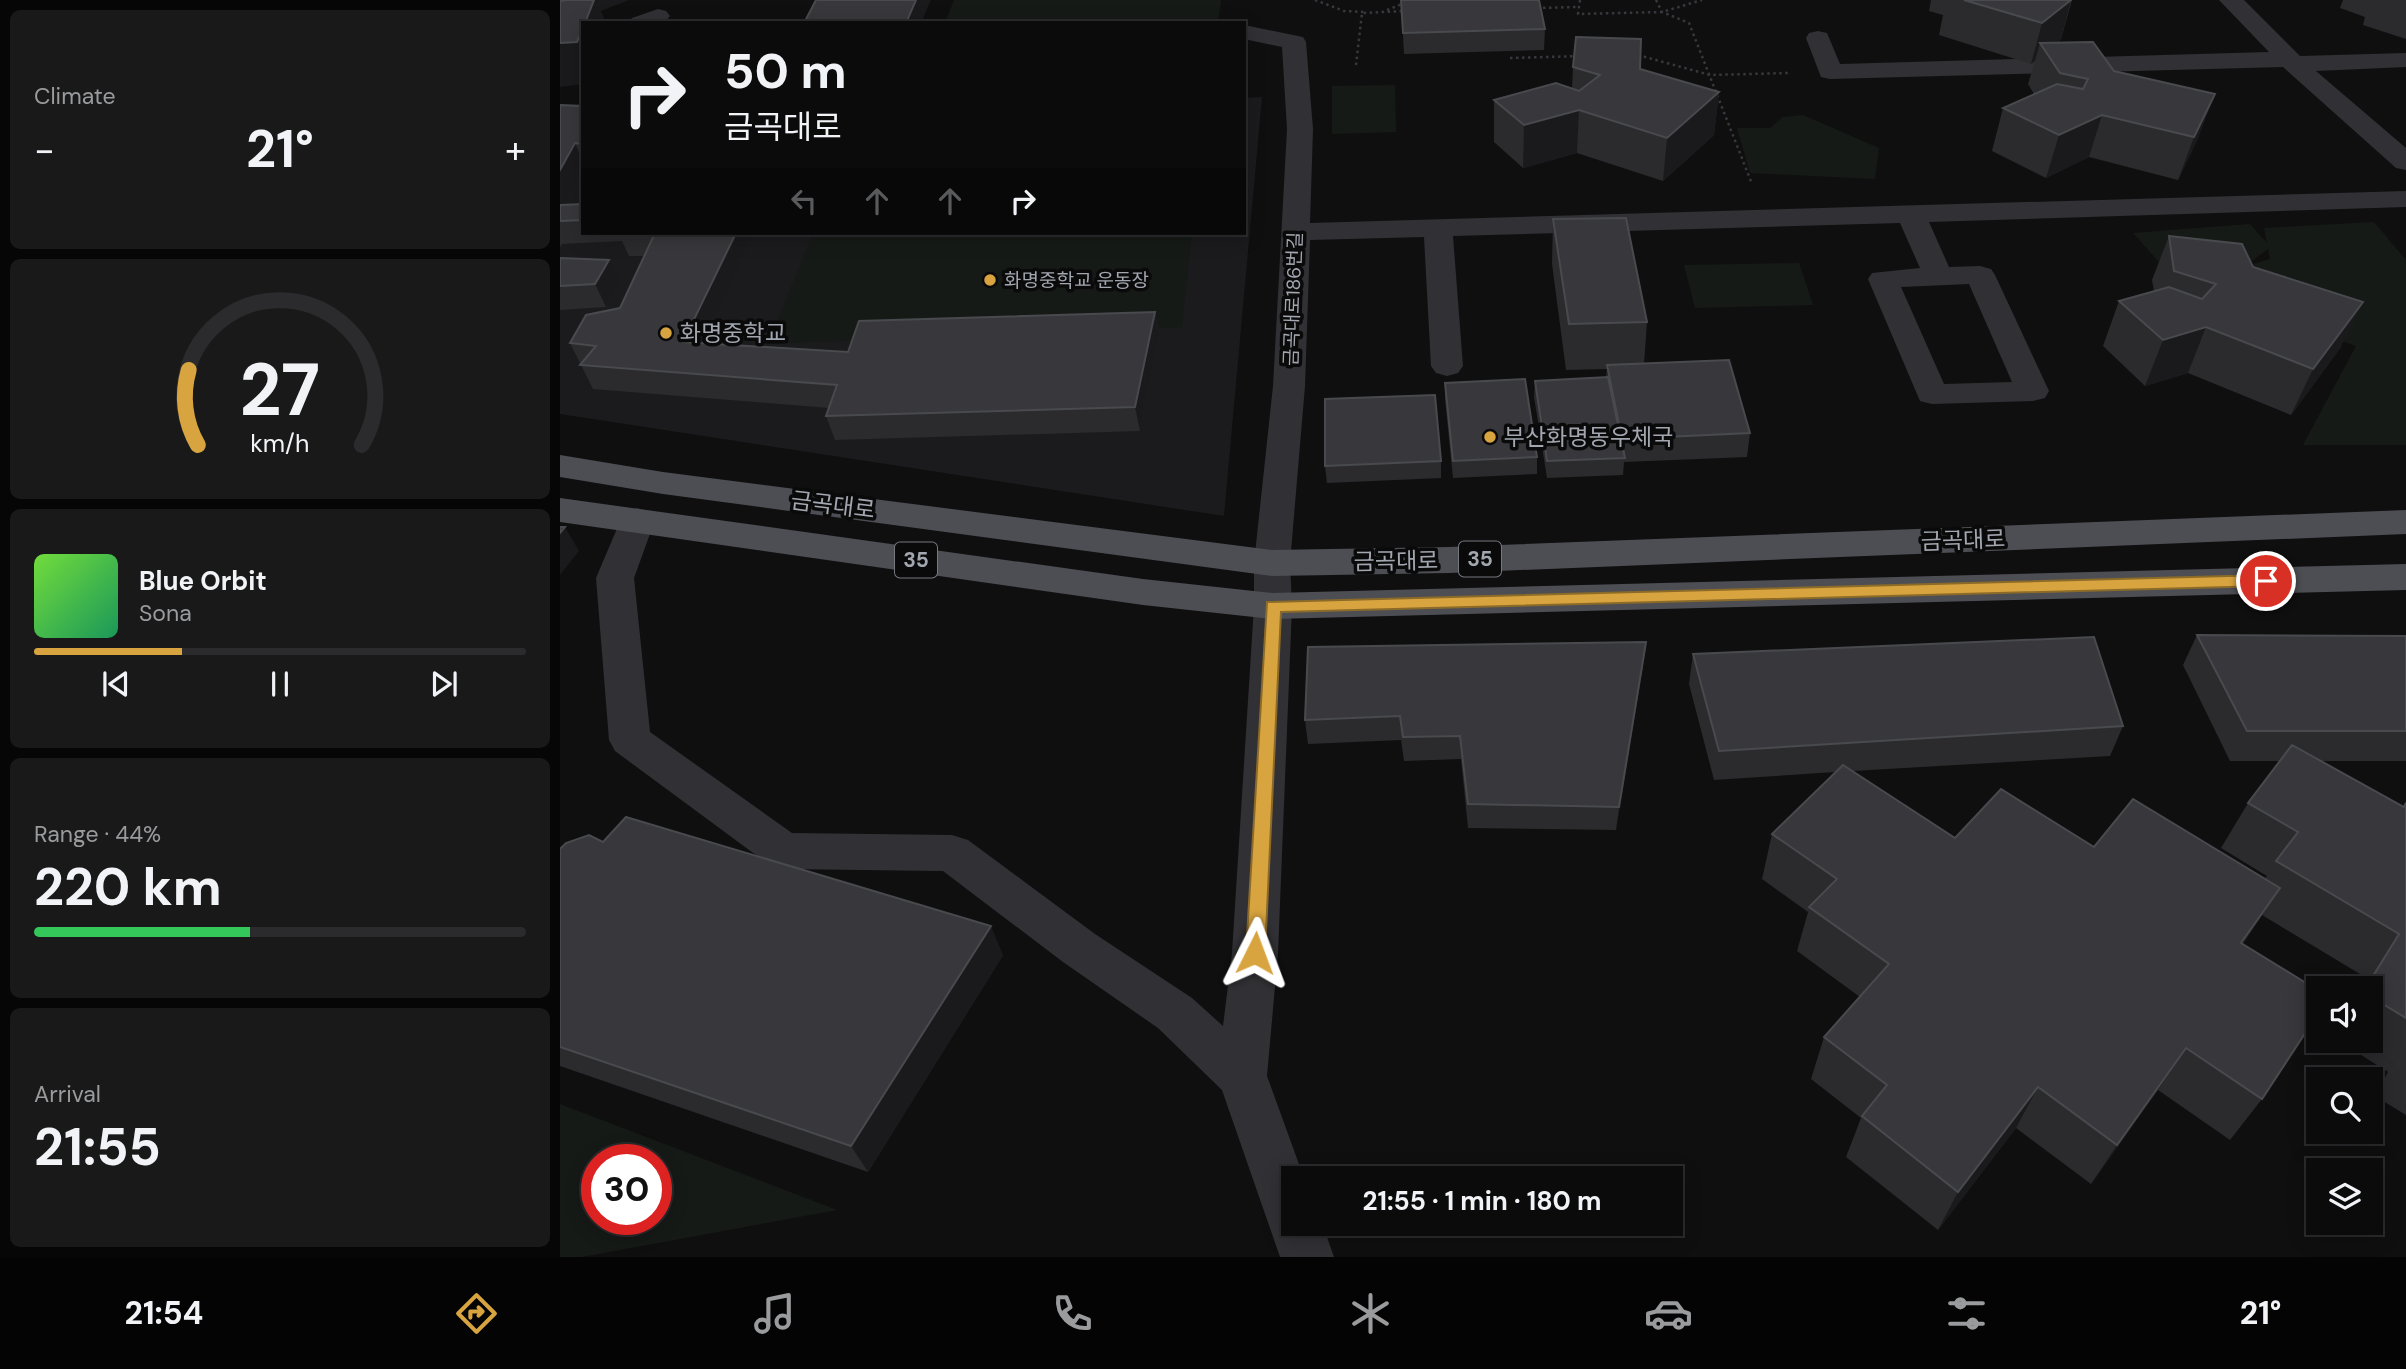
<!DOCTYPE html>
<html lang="en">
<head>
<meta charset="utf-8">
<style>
  :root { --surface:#0b0b0c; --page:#19191a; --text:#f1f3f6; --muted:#9a9b9d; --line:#2b2b2d; --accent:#d8a43f }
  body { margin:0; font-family:"DM Sans","Noto Sans KR",sans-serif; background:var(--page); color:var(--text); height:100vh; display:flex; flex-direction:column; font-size:26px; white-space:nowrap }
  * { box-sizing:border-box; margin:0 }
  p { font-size:23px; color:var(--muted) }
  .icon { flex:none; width:38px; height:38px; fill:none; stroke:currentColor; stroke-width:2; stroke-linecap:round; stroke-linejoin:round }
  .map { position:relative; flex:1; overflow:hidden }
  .panel { display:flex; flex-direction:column; gap:10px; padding:10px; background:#060607; width:560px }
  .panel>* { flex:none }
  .banner { position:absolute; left:21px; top:21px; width:665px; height:214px; border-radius:0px; box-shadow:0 4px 18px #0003,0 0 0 2px var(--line); background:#0b0b0c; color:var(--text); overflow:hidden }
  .buttons { position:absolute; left:1746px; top:976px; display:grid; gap:14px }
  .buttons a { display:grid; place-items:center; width:77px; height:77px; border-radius:0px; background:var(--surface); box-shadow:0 4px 18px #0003,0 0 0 2px var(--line); font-size:35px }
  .speed { position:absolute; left:21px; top:1144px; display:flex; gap:14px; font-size:35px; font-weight:700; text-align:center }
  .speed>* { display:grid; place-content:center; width:91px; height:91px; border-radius:50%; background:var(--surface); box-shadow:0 4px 18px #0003,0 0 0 2px var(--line); line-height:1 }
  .speed .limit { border:10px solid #d22; background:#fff; color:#111 }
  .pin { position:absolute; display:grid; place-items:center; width:60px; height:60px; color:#fff; margin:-30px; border:4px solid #fff; border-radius:50%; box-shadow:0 2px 7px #0007 }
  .me { position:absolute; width:77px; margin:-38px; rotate:3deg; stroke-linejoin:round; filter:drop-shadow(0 0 5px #0008) }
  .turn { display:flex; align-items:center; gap:24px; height:147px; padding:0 28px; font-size:32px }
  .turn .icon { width:91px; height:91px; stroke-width:2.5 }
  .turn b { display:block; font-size:49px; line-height:60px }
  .lanes { display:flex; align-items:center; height:66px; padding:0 28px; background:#0003; justify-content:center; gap:35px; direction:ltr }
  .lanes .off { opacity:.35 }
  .big { font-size:52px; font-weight:700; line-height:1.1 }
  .panel .widget { flex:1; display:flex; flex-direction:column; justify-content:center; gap:10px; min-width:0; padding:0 24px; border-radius:10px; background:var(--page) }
  .panel .dial { align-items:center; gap:0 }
  .dial svg { height:182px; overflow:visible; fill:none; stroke:var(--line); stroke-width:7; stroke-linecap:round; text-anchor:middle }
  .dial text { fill:var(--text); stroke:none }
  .song { display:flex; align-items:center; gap:21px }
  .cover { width:84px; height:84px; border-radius:10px; background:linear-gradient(135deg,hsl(100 70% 55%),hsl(150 70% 35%)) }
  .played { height:7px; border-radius:4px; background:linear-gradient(90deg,var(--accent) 30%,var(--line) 30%) }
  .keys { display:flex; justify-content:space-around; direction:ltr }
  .heat { display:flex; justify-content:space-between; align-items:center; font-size:38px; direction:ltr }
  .charge { height:10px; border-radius:5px; background:linear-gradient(90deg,#34c759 44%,var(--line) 0) }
  .trip { position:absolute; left:721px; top:1166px; width:402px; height:70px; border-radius:0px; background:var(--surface); box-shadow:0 4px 18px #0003,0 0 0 2px var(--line); font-weight:700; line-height:70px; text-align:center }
  .menu { display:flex; height:112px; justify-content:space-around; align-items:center; background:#040405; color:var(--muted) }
  .menu .icon { width:49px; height:49px }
  .menu .on { color:var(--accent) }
  .menu b { font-size:32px; color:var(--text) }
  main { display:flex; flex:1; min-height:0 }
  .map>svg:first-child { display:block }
</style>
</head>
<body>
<main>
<section class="panel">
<div class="widget"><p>Climate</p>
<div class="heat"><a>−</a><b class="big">21°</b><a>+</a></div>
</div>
<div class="widget dial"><svg viewBox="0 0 100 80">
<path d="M14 69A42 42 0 1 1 86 69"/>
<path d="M14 69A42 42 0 0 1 10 36" stroke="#d8a43f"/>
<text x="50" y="56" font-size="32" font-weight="700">27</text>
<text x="50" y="72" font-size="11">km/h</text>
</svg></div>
<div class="widget">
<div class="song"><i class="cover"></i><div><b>Blue Orbit</b><p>Sona</p></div></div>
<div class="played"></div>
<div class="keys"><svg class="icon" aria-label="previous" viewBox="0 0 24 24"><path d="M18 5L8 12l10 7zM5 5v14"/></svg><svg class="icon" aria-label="pause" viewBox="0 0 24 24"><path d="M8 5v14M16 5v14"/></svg><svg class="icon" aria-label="next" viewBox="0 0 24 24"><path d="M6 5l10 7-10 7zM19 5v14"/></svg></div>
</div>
<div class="widget"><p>Range · 44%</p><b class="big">220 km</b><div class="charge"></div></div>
<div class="widget"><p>Arrival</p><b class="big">21:55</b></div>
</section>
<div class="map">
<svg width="1846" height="1257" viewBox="0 0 1846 1257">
  <rect width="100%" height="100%" fill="#0f0f10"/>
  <path fill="#1b1b1d" d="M702,97L664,516L0,414V115L23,114V233H684V98Z"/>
  <g fill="#161a17" fill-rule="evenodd">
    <path d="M394,0H661L658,23H385Z"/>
    <path d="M835,85L836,132L772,134V86Z"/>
    <path d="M1243,115L1319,148L1315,179L1190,173L1177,128H1210L1223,117Z"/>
    <path d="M1814,222L1846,260V445H1743L1796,346L1684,305L1659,274L1710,259L1708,249L1688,264L1643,272L1599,262L1573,233L1690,224L1707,243L1704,228Z"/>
    <path d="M253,233H632L622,327L208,344Z"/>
    <path d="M1239,263L1253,305L1135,308L1124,265Z"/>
    <path d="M0,1104L277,1210L22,1257H0ZM96,1160V1220H37V1160Z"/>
  </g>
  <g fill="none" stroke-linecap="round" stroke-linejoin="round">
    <g stroke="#37383c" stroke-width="2.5" stroke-dasharray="2.5 3.5" stroke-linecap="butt">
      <path d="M755,0L784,11L805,12"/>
      <path d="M1020,0L1018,14L1102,12L1142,0"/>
      <path d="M1096,0L1102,12L1129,23L1192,184"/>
      <path d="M977,8L1018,7"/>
      <path d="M827,10L852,0"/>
      <path d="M1078,55L1150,75L1230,73"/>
      <path d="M950,58L1020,56"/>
      <path d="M796,65L802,13L846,11"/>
    </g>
    <g fill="#313135" fill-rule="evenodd">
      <path d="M1659,0H1684L1740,56L1846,53V67L1756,71L1846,148V170L1836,168L1723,67L1270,79L1261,77L1246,38L1249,33L1258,31L1267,33L1280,64L1709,52Z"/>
      <path d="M98,9L106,11L110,16L106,21L68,23L72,18Z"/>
      <path d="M684,25L743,37L746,42L753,129L750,223L1846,191V207L1369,222L1389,267L1420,266L1431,269L1435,275L1489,391L1485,398L1473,401L1372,404L1360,401L1308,279L1312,273L1360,268L1340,223L893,236L903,366L898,373L887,376L876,373L871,366L864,237L750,240L745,386L730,563L732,606L718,953L707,1076L744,1178H733V1223H762L774,1257H720L662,1090L598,1028L503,962L383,871L224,869L208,864L55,751L49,740L36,578L64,512L77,508L90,512L95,520L74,578L90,732L232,833L392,835L408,840L535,934L632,998L663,1026L672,953L694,606V563L713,386L727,129L722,47L684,39ZM1409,284L1452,382L1384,384L1341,287Z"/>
    </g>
    <g fill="#4d4e53" fill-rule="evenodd">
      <path d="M0,455L103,472L712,550L889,547L1846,510V534L889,573L712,576L103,494L0,477Z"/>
      <path d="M0,498L583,579L713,593L1846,564V590L713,619L583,605L0,522Z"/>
    </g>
  </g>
  <g fill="#2b2b2e">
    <path d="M841,0L985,29L984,50L844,54Z"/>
    <path d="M1371,0H1512L1501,39L1497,43L1554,71L1639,136L1618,180L1529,157L1486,178L1432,151L1443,108L1474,94L1468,84L1475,61L1471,64L1379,35L1383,15L1369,11Z"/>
    <path d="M1783,0H1846V39L1803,25L1805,17L1780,8Z"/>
    <path d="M1013,67L1080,69L1159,92L1154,135L1103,181L1017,153L963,168L934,142V100L1012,88Z"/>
    <path d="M0,105L23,106V170L4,205L0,221Z"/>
    <path d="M993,219L1087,322L1084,364L1190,433L1187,457L1064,462L1063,475L987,478L974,397L975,381L1046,377L1047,369L1006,370L992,264Z"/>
    <path d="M23,220V233H195L144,343L288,352L595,312L599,335L580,431L275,440L266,416L269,408L33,389L10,343L60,308L84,256H69L62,241L2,244L0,247V221Z"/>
    <path d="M1609,236L1693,267L1781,347L1731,415L1628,373L1585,386L1543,346L1559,301L1594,291L1592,280Z"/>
    <path d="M0,258L60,283L46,307L0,310Z"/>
    <path d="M885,383L977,457V474L893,478L885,399Z"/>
    <path d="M881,461V478L767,483L765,466Z"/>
    <path d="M1637,635L1846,636V761H1760L1843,806L1846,801V1115L1815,1096L1828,1072L1779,1041H1811V989H1798L1805,977L1702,915L1683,944L1702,1099L1670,1140L1598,1090L1531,1184L1456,1128L1378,1230L1286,1157L1301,1118L1251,1079L1264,1037L1300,997L1237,951L1248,912L1202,879L1212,834L1275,772L1154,780L1129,684L1133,654L1563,726L1550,756L1293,771L1395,838L1534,847L1705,878L1707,876L1661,848L1688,803L1720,761H1670L1623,665Z"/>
    <path d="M1083,666L1056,830L908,828L901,759L844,761L841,740L748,744L745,720Z"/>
    <path d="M43,842L443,955L308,1172L0,1066V849Z"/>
  </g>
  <g fill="#1a1a1c">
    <path d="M17,0H69L41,11L46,23H25Z"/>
    <path d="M356,0H371L361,23H346Z"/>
    <path d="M1511,0L1501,39L1486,52L1480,43L1475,61L1471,64L1482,23Z"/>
    <path d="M23,28V84L0,87V43Z"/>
    <path d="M1159,92L1154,135L1103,181L1107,138Z"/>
    <path d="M1655,94L1639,136L1618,180L1634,137Z"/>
    <path d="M1019,110L1017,153L963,168L964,125Z"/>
    <path d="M1542,115L1529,157L1486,178L1499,135Z"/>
    <path d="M15,143L23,161V170L0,213V170Z"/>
    <path d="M176,233H195L134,365L123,342Z"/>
    <path d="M49,260L60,283L46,307L35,284Z"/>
    <path d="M1803,302L1781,347L1731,415L1753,369Z"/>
    <path d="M595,312L599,335L580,431L575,407Z"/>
    <path d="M1646,327L1628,373L1585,386L1603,340Z"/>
    <path d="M5,527L19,551L0,575V533Z"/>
    <path d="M1086,642L1083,666L1056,830L1059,807Z"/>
    <path d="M1720,888L1691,932L1652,986L1681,943Z"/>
    <path d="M431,926L443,955L308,1172L291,1146Z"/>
    <path d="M1626,1048L1598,1090L1531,1184L1557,1145Z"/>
    <path d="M1478,1087L1456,1128L1378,1230L1398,1192Z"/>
  </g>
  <g fill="#38383c" stroke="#484a4e" stroke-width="2">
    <path d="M7,0H34L25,23H23V28L17,42L0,43V1Z"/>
    <path d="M256,0H356L346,23H244Z"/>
    <path d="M841,0H979L985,29L843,33Z"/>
    <path d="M1404,0H1511L1482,23Z"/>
    <path d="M1016,37L1081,39L1080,69L1159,92L1107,138L1019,110L964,125L934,100L996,83L1019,91L1040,75L1013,67Z"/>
    <path d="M1533,42L1554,71L1655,94L1634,137L1542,115L1499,135L1443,108L1497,84L1523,89L1528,79L1500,73L1480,43Z"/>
    <path d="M0,105L23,106V144L15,143L0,170Z"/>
    <path d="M23,204V220L0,221V205Z"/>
    <path d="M1066,218L1087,322L1009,324L993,219Z"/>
    <path d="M95,233H176L123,342L288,352L299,321L595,312L575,407L266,416L277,385L20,365L36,346L10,343L26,315L60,308Z"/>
    <path d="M1609,236L1682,244L1693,267L1803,302L1753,369L1646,327L1603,340L1559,301L1609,287L1642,299L1656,284L1614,271Z"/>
    <path d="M0,258L49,260L35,284L0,286Z"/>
    <path d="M1169,360L1190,433L1062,439L1047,365Z"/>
    <path d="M1048,377L1065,458L987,461L975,381Z"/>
    <path d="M965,379L977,457L893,461L885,383Z"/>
    <path d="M875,395L881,461L765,466V399Z"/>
    <path d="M0,527H5L0,533Z"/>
    <path d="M1637,635L1846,636V731H1687Z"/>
    <path d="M1534,637L1563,726L1159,751L1133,654Z"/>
    <path d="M1086,642L1059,807L908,804L900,736L843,737L840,716L745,720L748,647Z"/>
    <path d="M1732,745L1844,807L1846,803V1018L1811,997V989H1805L1839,934L1716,861L1738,832L1688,803Z"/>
    <path d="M1283,765L1395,838L1441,789L1534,847L1573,799L1720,888L1681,943L1759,991V1012L1702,1099L1626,1048L1557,1145L1478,1087L1398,1192L1302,1116L1327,1085L1264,1037L1329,964L1249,907L1277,879L1212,834Z"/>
    <path d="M66,817L431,926L291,1146L0,1047V849L6,843L29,835L43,842Z"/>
  </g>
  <path fill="#d8a43f" stroke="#8c6b29" stroke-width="2" d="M1706,575L1714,581L1706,586L721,612L705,953L702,959L695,962L688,959L686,953L707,602Z"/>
  <g fill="#d8a43f" stroke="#0a0a0b" stroke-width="2.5">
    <circle cx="430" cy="280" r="7"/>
    <circle cx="106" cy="333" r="7"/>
    <circle cx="930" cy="437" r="7"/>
  </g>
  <g text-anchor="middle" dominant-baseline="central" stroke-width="7" stroke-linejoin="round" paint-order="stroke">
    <g font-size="19" fill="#a2a6af" stroke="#0a0a0b" text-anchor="start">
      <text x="444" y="280">화명중학교 운동장</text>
    </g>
    <g font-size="19" fill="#a2a6af" stroke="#0a0a0b">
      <text transform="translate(733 299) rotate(-88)">금곡대로186번길</text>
    </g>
    <g fill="#0a0a0b" stroke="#74777e" stroke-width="2">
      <rect x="899" y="541.5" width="42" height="35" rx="5"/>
      <rect x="335" y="542.5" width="42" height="35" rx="5"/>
    </g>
    <g font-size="21" font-weight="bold" fill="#a2a6af">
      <text x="920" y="559">35</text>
      <text x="356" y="560">35</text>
    </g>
    <g font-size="23" fill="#a2a6af" stroke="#0a0a0b" text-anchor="start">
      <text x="120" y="333">화명중학교</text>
      <text x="944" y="437">부산화명동우체국</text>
    </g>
    <g font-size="23" fill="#a2a6af" stroke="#0a0a0b">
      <text transform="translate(273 505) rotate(7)">금곡대로</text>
      <text transform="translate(1403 540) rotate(-2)">금곡대로</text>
      <text transform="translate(836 561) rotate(-1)">금곡대로</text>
    </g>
  </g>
</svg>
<div class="buttons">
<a><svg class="icon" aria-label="sound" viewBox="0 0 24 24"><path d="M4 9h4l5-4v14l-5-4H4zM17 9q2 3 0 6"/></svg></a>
<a><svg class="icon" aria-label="search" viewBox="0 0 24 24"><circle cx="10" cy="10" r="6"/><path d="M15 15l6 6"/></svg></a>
<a><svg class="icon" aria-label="layers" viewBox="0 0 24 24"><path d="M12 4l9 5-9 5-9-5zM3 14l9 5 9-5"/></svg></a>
</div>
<div class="speed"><div class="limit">30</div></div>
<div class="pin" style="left:1706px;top:581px;background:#d93025"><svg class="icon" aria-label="arrive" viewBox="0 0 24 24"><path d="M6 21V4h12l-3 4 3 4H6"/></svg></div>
<svg class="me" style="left:695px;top:953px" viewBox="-20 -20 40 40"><path d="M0-17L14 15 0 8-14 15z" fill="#d8a43f" stroke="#fff" stroke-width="4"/></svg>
<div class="trip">21:55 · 1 min · 180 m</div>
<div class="banner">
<div class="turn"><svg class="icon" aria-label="right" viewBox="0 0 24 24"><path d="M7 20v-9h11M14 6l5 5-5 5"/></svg><div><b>50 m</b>금곡대로</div></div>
<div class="lanes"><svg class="icon off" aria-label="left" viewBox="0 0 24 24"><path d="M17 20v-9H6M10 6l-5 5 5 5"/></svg><svg class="icon off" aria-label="ahead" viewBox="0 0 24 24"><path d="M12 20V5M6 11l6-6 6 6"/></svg><svg class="icon off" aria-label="ahead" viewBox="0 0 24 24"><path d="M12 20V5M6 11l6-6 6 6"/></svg><svg class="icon" aria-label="right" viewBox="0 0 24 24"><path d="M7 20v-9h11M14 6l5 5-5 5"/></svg></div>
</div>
</div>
</main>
<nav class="menu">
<b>21:54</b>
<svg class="icon on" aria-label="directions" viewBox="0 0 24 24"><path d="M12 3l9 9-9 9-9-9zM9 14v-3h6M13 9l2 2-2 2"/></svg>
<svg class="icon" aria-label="music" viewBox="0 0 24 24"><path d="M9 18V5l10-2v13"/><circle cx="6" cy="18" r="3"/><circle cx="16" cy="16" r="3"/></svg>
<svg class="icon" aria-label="phone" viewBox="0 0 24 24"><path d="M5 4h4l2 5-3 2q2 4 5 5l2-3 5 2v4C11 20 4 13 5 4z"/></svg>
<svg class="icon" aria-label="climate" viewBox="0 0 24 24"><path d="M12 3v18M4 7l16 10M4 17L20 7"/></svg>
<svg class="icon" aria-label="car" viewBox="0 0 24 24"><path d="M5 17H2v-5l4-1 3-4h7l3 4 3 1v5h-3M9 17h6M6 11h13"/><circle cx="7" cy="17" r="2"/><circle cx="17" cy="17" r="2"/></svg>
<svg class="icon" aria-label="filters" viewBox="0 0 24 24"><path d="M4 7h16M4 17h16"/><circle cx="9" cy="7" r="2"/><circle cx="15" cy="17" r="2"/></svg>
<b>21°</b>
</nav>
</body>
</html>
